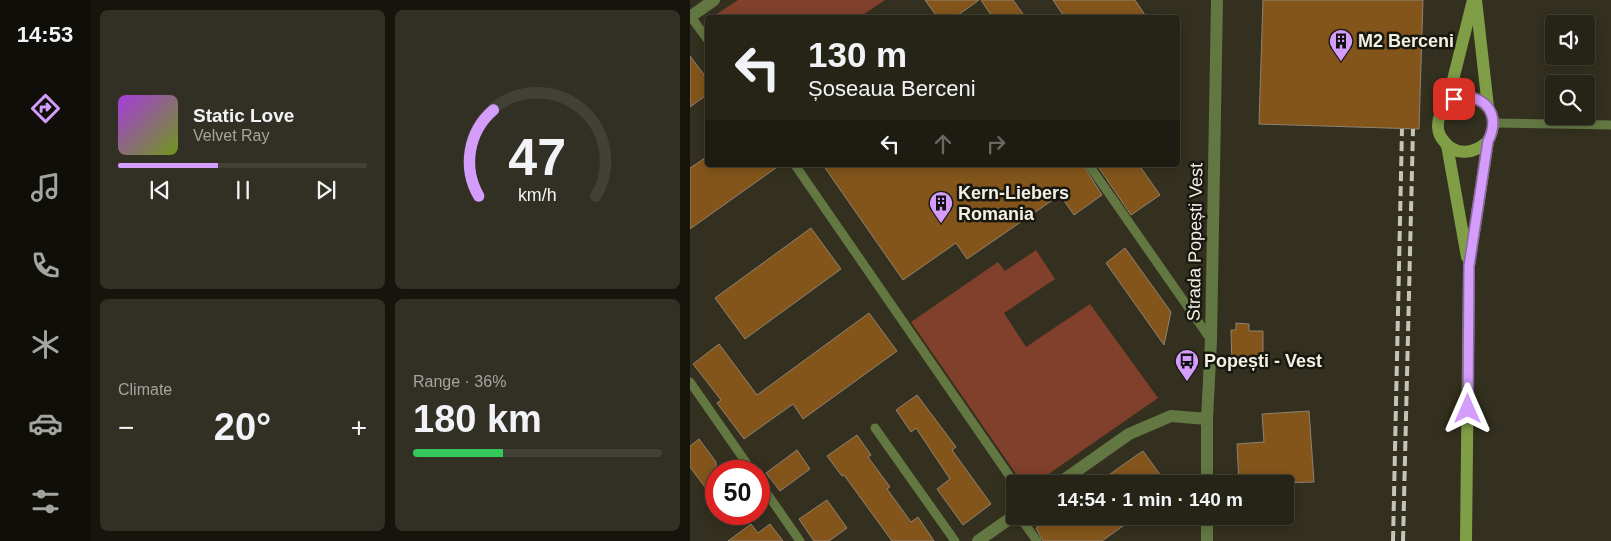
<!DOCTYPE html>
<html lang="en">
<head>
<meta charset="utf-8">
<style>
  :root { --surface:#262417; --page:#323024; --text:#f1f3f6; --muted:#a4a4a1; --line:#424136; --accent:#d49cfb }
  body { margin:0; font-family:Arial,sans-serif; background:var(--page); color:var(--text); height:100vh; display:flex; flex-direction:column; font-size:19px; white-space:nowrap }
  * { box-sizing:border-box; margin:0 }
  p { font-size:16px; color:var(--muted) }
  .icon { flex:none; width:28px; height:28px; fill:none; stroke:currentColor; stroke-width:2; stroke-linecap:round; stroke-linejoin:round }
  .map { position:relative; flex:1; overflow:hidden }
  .details { display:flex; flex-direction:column; gap:10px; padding:10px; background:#15140d; width:600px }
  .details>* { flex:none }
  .top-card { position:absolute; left:15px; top:15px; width:475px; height:152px; border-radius:5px; box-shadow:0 2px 12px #0003,0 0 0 1px var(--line); background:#262417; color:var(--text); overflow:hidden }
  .tools { position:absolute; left:855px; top:15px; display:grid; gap:10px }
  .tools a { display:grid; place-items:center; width:50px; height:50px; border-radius:5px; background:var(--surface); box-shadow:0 2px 12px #0003,0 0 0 1px var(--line); font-size:25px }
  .speed { position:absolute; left:15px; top:460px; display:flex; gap:10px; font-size:25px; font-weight:700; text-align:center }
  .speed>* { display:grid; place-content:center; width:65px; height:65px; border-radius:50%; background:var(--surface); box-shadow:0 2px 12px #0003,0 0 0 1px var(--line); line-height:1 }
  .speed .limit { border:8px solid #d22; background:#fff; color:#111 }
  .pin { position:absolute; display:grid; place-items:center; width:42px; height:42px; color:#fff; margin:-21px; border-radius:10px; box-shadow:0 2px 8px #0006 }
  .me { position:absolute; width:55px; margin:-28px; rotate:0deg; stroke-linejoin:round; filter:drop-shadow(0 0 4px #0008) }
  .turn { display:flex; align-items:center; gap:18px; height:105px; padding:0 20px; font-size:22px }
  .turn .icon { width:65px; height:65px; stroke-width:2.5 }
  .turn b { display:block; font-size:35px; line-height:42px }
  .lanes { display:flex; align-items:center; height:48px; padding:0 20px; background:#0003; justify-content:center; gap:25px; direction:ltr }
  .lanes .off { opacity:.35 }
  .big { font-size:38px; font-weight:700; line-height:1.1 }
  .details .tile { flex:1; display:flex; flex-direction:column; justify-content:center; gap:8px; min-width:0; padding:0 18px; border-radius:8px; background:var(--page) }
  .details .dial { align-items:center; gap:0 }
  .dial svg { height:130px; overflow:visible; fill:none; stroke:var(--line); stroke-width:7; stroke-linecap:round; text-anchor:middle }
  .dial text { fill:var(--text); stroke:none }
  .song { display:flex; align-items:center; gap:15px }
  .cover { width:60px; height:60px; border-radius:8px; background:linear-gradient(135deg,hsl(280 70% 55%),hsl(80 70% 35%)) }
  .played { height:5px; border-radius:2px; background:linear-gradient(90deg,var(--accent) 40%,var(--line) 40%) }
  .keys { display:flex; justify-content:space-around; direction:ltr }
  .heat { display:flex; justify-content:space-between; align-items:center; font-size:28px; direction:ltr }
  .charge { height:8px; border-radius:4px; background:linear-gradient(90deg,#34c759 36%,var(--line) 0) }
  .details .tiles { flex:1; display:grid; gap:10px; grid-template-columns:repeat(2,1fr) }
  .trip { position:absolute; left:316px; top:475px; width:288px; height:50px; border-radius:5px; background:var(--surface); box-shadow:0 2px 12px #0003,0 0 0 1px var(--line); font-weight:700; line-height:50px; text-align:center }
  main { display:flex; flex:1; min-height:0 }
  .tabs { display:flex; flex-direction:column; width:90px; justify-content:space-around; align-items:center; background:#0f0e09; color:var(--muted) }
  .tabs .icon { width:35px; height:35px }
  .tabs .active { color:var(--accent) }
  .tabs b { font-size:22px; color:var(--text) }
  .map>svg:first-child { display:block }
</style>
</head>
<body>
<main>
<nav class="tabs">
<b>14:53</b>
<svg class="icon active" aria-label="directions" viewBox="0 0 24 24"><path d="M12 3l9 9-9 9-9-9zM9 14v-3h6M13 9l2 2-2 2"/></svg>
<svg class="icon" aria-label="music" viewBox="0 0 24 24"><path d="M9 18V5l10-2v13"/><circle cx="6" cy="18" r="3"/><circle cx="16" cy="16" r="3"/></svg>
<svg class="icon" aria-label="phone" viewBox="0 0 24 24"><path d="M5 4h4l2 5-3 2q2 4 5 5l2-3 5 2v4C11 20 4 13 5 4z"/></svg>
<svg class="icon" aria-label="climate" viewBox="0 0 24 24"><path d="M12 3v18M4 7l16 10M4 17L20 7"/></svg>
<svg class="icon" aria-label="car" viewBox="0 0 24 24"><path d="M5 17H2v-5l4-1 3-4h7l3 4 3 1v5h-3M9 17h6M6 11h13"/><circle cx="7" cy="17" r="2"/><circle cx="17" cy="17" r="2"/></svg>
<svg class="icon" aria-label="filters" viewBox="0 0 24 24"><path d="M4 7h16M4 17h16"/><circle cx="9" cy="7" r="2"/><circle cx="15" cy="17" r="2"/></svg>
</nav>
<section class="details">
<div class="tiles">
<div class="tile">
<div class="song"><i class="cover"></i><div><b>Static Love</b><p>Velvet Ray</p></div></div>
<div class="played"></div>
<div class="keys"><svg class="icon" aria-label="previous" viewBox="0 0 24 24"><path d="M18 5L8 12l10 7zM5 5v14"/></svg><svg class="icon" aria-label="pause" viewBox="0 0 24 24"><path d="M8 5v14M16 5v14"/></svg><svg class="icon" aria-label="next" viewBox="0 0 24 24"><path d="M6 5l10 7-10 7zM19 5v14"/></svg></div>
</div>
<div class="tile dial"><svg viewBox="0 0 100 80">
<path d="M14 69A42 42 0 1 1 86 69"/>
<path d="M14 69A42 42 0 0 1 23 16" stroke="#d49cfb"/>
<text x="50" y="56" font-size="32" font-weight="700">47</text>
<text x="50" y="72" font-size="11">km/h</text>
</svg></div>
<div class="tile"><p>Climate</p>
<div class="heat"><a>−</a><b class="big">20°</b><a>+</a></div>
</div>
<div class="tile"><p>Range · 36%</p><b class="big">180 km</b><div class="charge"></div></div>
</div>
</section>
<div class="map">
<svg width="921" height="541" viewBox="0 0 921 541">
  <rect width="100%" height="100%" fill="#33301f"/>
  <g fill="#81402b">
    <path d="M48,0H195L170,17H22Z"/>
    <path d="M346,250L365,279L314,313L336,347L400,304L468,398L344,484H333L221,322L308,262L315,271Z"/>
  </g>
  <g fill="#83551b" stroke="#908273">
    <path d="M235,0H289L264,18H248Z"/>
    <path d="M291,0H323L336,18H303Z"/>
    <path d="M363,0H445L457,18H375Z"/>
    <path d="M573,0H733L729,129L569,124Z"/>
    <path d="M0,56L18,80V94L0,107Z"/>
    <path d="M18,156V165H90L0,229V168Z"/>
    <path d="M133,165H393L412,195L384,215L370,195L277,259L266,243L213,280Z"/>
    <path d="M407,165H449L470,195L441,215Z"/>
    <path d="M121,228L151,269L55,339L25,298Z"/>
    <path d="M435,248L481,312L474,345L416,263Z"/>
    <path d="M179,313L207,351L113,419L103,404L54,439L27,403L31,400L3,364L29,344L67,395Z"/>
    <path d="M546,323L559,324V331H573V368L542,367L541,330H546Z"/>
    <path d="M227,395L266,447L262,450L301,504L273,525L247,489L260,479L226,428L221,432L206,410Z"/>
    <path d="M619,411L624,482L549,484L547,444L574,442L572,414Z"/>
    <path d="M167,435L181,455L178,457L200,487L197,489L221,522L228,517L244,541H202L154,475L152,476L137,456Z"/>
    <path d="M9,439L26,462V502L0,467V446Z"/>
    <path d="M107,450L120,469L90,491L76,473Z"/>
    <path d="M453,451L477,484H406L447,455Z"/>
    <path d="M137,500L157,528L139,541H124L109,519Z"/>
    <path d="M361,516H447L412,541H353L346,528Z"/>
    <path d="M61,524L68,533L80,524L93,541H38Z"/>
  </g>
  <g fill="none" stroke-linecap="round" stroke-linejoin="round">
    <g stroke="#637742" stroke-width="9">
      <path d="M1,17L18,40"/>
      <path d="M804,123L921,125"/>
      <path d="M105,165L325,484"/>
      <path d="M399,165L521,340"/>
      <path d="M0,382L62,471"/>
      <path d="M185,428L265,541"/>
      <path d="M69,482L110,541"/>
      <path d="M329,516L347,541"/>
    </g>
    <g stroke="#637742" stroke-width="12">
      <path d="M0,17L24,0"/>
      <path d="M368,484L439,434L481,416L517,419"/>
      <path d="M517,484V419L521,340L527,0"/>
      <path d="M288,541L325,515"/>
      <path d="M517,541V516"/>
    </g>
    <g stroke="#7f9e46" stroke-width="12">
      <path d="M786,0L798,107"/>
      <path d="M757,104L783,0"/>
      <path d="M757,145L777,257"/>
      <path d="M776,541L779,266L798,141C820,99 762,80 750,115C747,123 747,133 753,140C765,157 785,154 798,141"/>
    </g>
    <g stroke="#c6c3b7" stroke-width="4" stroke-dasharray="10 5" stroke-linecap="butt">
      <path d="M703,541L712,129"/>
      <path d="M713,541L723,129"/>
    </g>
  </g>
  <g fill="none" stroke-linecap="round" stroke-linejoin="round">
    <g stroke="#8a65a3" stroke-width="12">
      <path id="route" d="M764,99C794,91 812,114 798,141L779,266L778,409"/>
    </g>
    <use href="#route" stroke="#d49cfb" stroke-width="9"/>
  </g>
  <defs>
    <g id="building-pin" transform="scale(1.25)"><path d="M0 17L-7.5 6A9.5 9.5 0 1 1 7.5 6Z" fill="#d49cfb" stroke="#191810"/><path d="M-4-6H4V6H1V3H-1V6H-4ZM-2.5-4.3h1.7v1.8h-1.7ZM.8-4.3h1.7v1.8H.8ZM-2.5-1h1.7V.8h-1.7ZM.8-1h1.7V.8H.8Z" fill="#111"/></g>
    <g id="bus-pin" transform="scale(1.25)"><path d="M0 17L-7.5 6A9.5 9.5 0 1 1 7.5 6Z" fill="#d49cfb" stroke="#191810"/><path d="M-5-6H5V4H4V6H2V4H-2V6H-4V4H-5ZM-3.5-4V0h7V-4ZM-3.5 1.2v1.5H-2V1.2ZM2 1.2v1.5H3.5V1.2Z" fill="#111"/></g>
  </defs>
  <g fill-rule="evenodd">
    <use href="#building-pin" x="651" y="41"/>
    <use href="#building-pin" x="251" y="203"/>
    <use href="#bus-pin" x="497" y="361"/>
  </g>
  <g text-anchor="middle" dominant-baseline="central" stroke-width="5" stroke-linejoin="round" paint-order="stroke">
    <g font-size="18" font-weight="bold" fill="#f2efe5" stroke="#191810" text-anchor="start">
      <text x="668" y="41">M2 Berceni</text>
      <text x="268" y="193">Kern-Liebers<tspan x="268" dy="21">Romania</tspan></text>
      <text x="514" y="361">Popești - Vest</text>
    </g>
    <g font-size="18" fill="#f2efe5" stroke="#191810">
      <text transform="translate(505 242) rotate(-89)">Strada Popești Vest</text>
    </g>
  </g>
</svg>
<div class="tools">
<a><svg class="icon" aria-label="sound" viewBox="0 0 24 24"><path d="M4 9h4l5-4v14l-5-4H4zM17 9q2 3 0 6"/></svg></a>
<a><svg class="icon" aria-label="search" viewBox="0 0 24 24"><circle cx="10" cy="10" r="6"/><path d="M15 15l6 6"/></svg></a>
</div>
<div class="speed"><div class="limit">50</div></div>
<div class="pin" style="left:764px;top:99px;background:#d93025"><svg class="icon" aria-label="arrive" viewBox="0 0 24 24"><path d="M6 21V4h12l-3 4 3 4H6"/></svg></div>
<svg class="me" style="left:778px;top:409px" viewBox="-20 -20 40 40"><path d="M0-17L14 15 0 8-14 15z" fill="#d49cfb" stroke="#fff" stroke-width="4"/></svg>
<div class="trip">14:54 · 1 min · 140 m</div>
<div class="top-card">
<div class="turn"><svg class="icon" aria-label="left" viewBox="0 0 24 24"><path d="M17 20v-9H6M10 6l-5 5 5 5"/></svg><div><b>130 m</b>Șoseaua Berceni</div></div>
<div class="lanes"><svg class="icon" aria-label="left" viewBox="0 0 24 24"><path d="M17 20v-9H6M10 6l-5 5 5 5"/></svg><svg class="icon off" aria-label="ahead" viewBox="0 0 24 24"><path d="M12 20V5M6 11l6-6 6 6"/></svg><svg class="icon off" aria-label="right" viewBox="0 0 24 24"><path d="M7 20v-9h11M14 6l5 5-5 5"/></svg></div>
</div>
</div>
</main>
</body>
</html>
